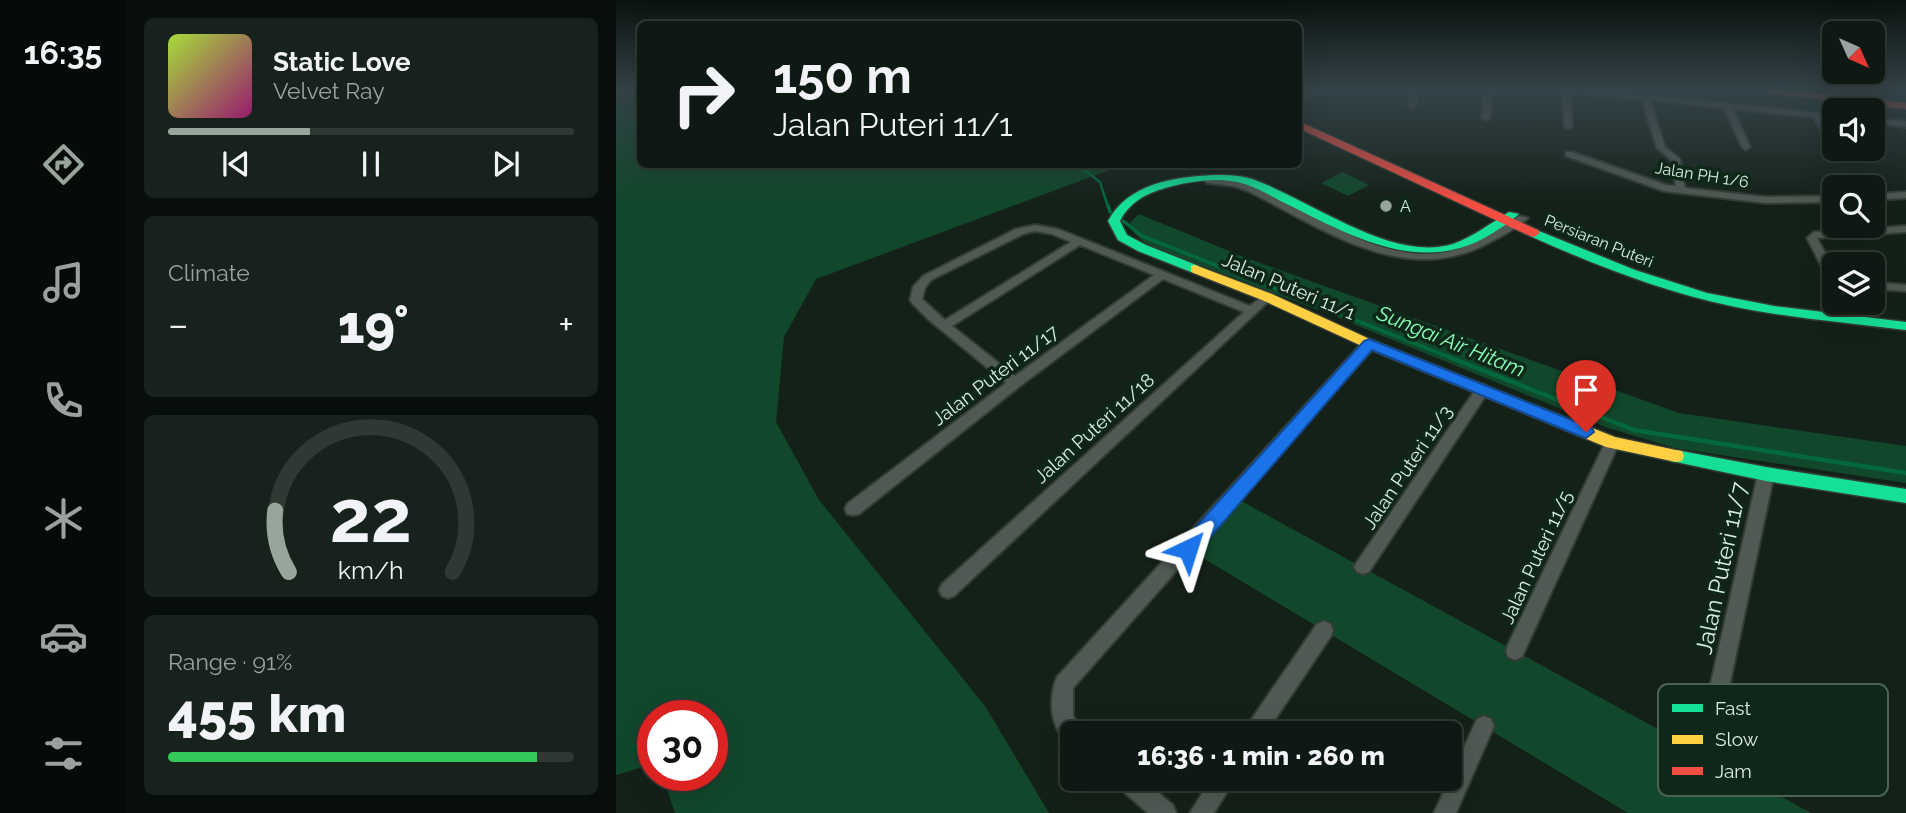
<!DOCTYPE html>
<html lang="en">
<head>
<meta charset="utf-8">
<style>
  :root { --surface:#0f1913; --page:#18221c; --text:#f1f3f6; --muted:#9ba0a0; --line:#2f3833; --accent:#97a59c }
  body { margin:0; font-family:Raleway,sans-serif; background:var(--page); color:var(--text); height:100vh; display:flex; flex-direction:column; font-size:26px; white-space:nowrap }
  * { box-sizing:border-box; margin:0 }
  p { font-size:23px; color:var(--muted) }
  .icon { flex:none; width:38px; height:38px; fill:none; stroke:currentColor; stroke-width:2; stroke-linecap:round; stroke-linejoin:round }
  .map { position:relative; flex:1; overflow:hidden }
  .side { display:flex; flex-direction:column; gap:18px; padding:18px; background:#080e0a; width:490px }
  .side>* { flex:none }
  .hud { position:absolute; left:21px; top:21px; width:665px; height:147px; border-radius:10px; box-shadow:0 7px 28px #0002,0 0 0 2px var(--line); background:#0f1913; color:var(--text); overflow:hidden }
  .needle { width:46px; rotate:135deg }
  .buttons { position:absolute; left:1206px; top:21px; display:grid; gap:14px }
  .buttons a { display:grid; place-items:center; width:63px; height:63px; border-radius:10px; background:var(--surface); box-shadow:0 7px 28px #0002,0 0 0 2px var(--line); font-size:35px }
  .speed { position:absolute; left:21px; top:700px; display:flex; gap:14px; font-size:35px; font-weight:700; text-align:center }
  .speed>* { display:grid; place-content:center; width:91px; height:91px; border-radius:50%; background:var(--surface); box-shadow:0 7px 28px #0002,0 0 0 2px var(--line); line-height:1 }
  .speed .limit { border:10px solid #d22; background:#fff; color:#111 }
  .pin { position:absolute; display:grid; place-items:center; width:60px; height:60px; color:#fff; margin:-72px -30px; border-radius:50% 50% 50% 0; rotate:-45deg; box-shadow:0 0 7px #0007 }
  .pin .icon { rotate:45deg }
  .me { position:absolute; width:77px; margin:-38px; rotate:41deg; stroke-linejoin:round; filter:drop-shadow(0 0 5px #0008) }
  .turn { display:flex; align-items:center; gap:24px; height:147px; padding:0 21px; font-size:32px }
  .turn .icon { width:91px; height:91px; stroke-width:2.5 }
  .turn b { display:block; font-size:49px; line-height:60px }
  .big { font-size:52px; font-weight:800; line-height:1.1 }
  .side .card { flex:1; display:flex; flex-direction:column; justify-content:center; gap:10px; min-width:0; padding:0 24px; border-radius:10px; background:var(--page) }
  .side .dial { align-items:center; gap:0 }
  .dial svg { height:182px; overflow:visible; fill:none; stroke:var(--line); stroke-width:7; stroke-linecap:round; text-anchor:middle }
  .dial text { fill:var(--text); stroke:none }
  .song { display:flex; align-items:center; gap:21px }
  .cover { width:84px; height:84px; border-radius:10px; background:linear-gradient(135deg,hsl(80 70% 55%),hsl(320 70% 35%)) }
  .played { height:7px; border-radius:4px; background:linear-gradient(90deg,var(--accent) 35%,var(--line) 35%) }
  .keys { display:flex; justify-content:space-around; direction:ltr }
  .heat { display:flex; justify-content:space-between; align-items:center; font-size:38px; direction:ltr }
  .charge { height:10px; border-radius:5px; background:linear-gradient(90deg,#34c759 91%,var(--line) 0) }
  .trip { position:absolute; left:444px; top:721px; width:402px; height:70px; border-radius:10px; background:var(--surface); box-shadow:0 7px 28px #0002,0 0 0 2px var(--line); font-weight:800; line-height:70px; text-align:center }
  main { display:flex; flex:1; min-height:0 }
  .tabs { display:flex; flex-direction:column; width:126px; justify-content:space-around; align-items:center; background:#060a08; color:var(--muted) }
  .tabs .icon { width:49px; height:49px }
  .tabs .active { color:var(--accent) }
  .tabs b { font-size:32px; color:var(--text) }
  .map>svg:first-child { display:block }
</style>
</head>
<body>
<main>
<nav class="tabs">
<b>16:35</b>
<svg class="icon active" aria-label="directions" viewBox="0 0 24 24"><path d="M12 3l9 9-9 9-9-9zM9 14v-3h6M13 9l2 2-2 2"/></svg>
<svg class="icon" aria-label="music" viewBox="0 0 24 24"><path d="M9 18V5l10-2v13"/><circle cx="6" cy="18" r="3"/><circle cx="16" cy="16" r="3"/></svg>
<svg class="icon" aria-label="phone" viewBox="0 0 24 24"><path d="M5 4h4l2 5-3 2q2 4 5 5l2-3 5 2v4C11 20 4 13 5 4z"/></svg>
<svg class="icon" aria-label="climate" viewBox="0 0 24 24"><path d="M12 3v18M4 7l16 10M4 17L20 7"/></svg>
<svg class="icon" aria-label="car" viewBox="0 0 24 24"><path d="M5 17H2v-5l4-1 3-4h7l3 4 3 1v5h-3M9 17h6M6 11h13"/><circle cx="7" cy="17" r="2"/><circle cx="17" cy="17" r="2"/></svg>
<svg class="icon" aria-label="filters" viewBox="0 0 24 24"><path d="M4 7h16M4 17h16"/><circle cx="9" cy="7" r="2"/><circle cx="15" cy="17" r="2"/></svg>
</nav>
<section class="side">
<div class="card">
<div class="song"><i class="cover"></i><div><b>Static Love</b><p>Velvet Ray</p></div></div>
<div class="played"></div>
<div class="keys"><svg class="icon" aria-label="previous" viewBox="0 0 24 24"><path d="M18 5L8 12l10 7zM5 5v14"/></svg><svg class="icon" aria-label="pause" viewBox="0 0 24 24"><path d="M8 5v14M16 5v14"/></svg><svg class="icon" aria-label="next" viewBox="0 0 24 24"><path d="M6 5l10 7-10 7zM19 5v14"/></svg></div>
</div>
<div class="card"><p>Climate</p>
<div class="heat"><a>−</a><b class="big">19°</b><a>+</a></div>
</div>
<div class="card dial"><svg viewBox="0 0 100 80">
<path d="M14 69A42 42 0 1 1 86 69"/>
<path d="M14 69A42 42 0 0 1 8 42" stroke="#97a59c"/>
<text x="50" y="56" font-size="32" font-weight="700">22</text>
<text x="50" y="72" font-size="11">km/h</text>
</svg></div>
<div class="card"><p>Range · 91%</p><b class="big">455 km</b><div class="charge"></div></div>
</section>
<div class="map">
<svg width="1290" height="813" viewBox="0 0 1290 813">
  <rect width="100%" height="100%" fill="#142119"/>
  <g fill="#11482b">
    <path d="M0,89H24V164L507,165L200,279L168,337L160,422L203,500L369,706L433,813H59L46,775H96V716H37V764L0,775Z"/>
    <path d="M727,172L753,185L732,196L705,183Z"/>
    <path d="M523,214L630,258L1063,413L1290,446V483L1059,448L992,428L723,318L531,245L517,232L514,223Z"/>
    <path d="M618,497L1195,813H1012L572,549Z"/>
  </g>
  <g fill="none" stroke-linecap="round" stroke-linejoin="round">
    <path stroke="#03683c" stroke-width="2.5" d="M460,164L484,182L492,207"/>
    <g stroke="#03683c" stroke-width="3.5">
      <path d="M492,205L494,212"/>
      <path d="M506,220L526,236L838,359"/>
    </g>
    <path stroke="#03683c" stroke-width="4.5" d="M833,357L1018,430L1290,473"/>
    <g stroke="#323c35" stroke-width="4">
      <g id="street">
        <path d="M702,89H716L682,99V94Z"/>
        <path d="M796,89H804L800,106L796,108L792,106Z"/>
        <path d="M869,89H877L874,118L870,120L866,118Z"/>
        <path d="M942,89H973L1218,115V119L1206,118L1218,136V146L1215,145L1197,117L1117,109L1134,147L1130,150L1126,147L1108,108L1034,100L1049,147L1064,159L1069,188L1150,197L1218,196V202L1150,203L1048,191L950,156V152H956L1050,185L1060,186L1055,160L1041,148L1026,100L955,92L956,126L952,129L948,126L947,91Z"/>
        <path d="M1279,89H1289L1290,96Z"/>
        <path d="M1256,118L1290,121V127L1256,123Z"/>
        <path d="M594,178C603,179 612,179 621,180C641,185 661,198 679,207C727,232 786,267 842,249C864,242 884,228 903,216L912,218C902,227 888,235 876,241C791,290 708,229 632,191L618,186L591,183L589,181Z"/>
        <path d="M1290,192V198L1256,200V194Z"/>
        <path d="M419,225L442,229L634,306L651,293L657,297L338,596L332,598L326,596L323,590L326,584L628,312L547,279L404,386L243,514L237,515L231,514L229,509L231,504L390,383L313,320L296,303L294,300L297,287L307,276L400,229ZM419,231L436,234L455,242L329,320L306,299L309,288L315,280L407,234ZM464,245L538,275L399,376L336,326Z"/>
        <path d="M1290,226V232L1201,238L1218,269V282L1212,279L1191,238L1198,232Z"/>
        <path d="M1256,282L1290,285V291L1256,289Z"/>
        <path d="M753,340L758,341L759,344L758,347L457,688V716L468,733H457V743C433,733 432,698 441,677L748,341Z"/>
        <path d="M867,384L874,389L872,392L753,572L747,574L741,572L738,567L741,562L862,386Z"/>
        <path d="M996,438L1001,439L1003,443L906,657L899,660L892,657L890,651L892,645L989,443L991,439Z"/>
        <path d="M1150,468L1155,470L1158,474L1099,754L1096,761L1089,764L1082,761L1079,754L1142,474L1145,470Z"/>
        <path d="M708,621L715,624L717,630L715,636L650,733H628L631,726L701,624Z"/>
        <path d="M868,716L875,719L878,726L840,813H818L861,719Z"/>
        <path d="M499,779H526L557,805L560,813H532L502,787Z"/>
        <path d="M595,779H619L598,813H574Z"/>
      </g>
    </g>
    <g stroke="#323c35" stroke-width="3">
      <g id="fast">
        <path d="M598,175C610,175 624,175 636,179C692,198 775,263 837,244C857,237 875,223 893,212L903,214C896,221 886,227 877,233C810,276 740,239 677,207C661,200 645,189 629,184C605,176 573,181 549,188C529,194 514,202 504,221L511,235L530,245L583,266V272H575L522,251L502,240L492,221C513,183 558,177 598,175Z"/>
        <path d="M918,229L1019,270L1091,293L1158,306L1290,322V330C1232,323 1173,318 1115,306C1045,291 979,265 914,236V230Z"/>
        <path d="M1060,450L1150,467L1290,489V503L1150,481L1060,462L1054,461L1052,456L1054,451Z"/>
      </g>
    </g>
    <g stroke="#323c35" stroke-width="3">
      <path id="slow" d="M579,265L656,294L758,341L999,437L1060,450L1066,451L1068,456L1066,461L1060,462L990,447L748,347L646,300L575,272V266Z"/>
    </g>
    <g stroke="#323c35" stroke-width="3">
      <g id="jam">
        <path d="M1120,89H1154L1290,103V109Z"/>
        <path d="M682,121L922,230L924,233L918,237L914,236L682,128Z"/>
      </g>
    </g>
    <use href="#street" fill="#505953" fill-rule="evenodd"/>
    <use href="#fast" fill="#16e098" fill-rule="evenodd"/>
    <use href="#slow" fill="#ffcf43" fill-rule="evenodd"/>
    <use href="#jam" fill="#f24e42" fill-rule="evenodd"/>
  </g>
  <linearGradient id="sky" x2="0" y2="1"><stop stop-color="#0b120e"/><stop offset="0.44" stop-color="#344349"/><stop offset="1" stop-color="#344349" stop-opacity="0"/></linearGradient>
  <rect width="1290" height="203" fill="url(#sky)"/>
  <path fill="#1a73e8" stroke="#114b97" stroke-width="2" d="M753,339L976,428L978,432L970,438L964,436L756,350L579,555L572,557L565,555L563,549L565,543L748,341Z"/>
  <circle fill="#97a59c" stroke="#0e2718" stroke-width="2.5" cx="770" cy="206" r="7"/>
  <g text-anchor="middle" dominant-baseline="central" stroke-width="7" stroke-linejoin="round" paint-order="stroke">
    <g font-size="16" fill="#ddece2" stroke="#0e2718">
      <text transform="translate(1086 175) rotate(9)">Jalan PH 1/6</text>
      <text transform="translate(983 241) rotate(22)">Persiaran Puteri</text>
    </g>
    <g font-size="16" fill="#ddece2" stroke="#0e2718" text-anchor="start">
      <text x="784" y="206">A</text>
    </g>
    <g font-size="19" fill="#ddece2" stroke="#0e2718">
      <text transform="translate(673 286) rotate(23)">Jalan Puteri 11/1</text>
      <text transform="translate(379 375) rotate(-37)">Jalan Puteri 11/17</text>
      <text transform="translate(478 428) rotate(-42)">Jalan Puteri 11/18</text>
      <text transform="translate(791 467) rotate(-56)">Jalan Puteri 11/3</text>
      <text transform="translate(920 557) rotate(-65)">Jalan Puteri 11/5</text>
    </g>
    <g font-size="21" font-style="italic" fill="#88feb8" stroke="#0e2718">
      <text transform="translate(835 341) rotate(22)">Sungai Air Hitam</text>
    </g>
    <g font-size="23" fill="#ddece2" stroke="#0e2718">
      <text transform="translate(1105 568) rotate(-78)">Jalan Puteri 11/7</text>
    </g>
  </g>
  <rect x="1042" y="684" width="230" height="112" rx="10" fill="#0e2718" stroke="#4c6255" stroke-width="2"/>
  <rect x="1056" y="704" width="31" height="8" fill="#16e098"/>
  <rect x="1056" y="735" width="31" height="9" fill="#ffcf43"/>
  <rect x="1056" y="767" width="31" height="8" fill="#f24e42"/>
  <g font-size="19" fill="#ddece2">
    <text x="1099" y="715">Fast</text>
    <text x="1099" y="746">Slow</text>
    <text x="1099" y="778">Jam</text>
  </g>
</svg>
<div class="buttons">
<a><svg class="needle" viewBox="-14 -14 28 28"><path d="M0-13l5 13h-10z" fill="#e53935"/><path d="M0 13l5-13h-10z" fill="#9ba0a0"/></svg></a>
<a><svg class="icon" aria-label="sound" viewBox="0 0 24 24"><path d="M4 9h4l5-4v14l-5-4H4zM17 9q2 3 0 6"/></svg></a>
<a><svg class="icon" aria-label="search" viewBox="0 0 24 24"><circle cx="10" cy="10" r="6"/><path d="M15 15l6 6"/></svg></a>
<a><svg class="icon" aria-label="layers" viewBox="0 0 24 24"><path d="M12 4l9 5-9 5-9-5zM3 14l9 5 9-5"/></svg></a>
</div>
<div class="speed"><div class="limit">30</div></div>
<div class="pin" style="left:970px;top:432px;background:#d93025"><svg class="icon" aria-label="arrive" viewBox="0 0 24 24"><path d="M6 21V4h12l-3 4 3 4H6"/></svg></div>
<svg class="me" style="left:572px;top:549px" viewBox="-20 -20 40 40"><path d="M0-17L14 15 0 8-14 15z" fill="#1a73e8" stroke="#fff" stroke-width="4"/></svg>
<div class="trip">16:36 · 1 min · 260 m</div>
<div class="hud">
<div class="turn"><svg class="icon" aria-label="right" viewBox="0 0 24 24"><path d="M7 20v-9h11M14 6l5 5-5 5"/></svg><div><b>150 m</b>Jalan Puteri 11/1</div></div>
</div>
</div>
</main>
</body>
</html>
